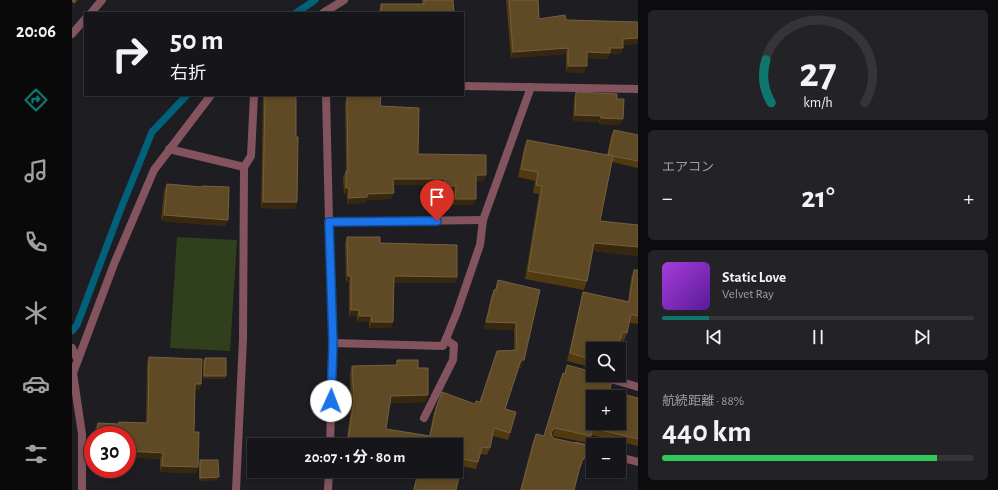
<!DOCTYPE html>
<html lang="ja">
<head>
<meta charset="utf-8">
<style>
  :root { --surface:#16161a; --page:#232327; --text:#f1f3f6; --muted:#9e9fa2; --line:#353539; --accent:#0f766e }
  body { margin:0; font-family:"Alegreya Sans","Noto Sans JP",sans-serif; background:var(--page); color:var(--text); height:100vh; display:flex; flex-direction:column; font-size:15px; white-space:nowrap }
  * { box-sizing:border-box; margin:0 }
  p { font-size:13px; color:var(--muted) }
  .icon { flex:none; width:22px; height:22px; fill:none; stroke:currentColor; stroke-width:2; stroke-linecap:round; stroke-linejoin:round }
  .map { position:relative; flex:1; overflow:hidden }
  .drawer { display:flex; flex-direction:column; gap:10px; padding:10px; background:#0c0c0e; width:360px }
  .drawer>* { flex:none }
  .banner { position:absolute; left:12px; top:12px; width:380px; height:84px; border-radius:0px; box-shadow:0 2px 6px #0003,0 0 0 1px var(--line); background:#16161a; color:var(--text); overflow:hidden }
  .fabs { position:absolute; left:514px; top:342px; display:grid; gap:8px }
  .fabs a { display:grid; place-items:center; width:40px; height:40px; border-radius:0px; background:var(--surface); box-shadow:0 2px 6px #0003,0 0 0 1px var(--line); font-size:20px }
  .speed { position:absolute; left:12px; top:426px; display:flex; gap:8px; font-size:20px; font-weight:700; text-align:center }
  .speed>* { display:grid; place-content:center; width:52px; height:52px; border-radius:50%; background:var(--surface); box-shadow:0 2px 6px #0003,0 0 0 1px var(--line); line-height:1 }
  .speed .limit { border:6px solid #d22; background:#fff; color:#111 }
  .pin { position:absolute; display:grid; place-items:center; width:34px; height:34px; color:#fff; margin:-41px -17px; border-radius:50% 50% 50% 0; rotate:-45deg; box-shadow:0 0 4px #0007 }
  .pin .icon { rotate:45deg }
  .me { position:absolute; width:44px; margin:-22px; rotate:2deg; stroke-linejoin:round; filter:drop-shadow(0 0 3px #0008) }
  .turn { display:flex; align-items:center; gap:14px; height:84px; padding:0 20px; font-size:18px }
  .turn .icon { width:52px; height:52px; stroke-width:2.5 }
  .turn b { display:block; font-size:28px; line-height:34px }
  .big { font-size:30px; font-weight:700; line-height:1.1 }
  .drawer .tile { flex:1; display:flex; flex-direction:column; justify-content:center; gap:6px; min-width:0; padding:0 14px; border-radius:6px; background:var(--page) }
  .drawer .dial { align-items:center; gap:0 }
  .dial svg { height:104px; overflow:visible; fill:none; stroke:var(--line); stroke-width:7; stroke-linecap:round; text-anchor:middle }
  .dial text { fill:var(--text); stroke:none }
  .song { display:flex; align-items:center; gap:12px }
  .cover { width:48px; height:48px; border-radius:6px; background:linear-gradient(135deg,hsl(280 70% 55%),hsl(270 70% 35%)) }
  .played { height:4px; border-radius:2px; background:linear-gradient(90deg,var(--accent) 15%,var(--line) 15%) }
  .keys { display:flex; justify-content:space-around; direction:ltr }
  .heat { display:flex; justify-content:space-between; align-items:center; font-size:22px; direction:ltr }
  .charge { height:6px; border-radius:3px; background:linear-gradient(90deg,#34c759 88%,var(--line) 0) }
  .trip { position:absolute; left:175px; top:438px; width:216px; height:40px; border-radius:0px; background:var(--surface); box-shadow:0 2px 6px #0003,0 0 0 1px var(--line); font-weight:700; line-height:40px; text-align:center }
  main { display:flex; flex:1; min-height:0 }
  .dock { display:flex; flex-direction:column; width:72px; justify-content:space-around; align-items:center; background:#09090a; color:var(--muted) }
  .dock .icon { width:28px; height:28px }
  .dock .selected { color:var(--accent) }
  .dock b { font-size:18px; color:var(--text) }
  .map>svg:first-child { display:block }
</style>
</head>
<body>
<main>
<nav class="dock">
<b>20:06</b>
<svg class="icon selected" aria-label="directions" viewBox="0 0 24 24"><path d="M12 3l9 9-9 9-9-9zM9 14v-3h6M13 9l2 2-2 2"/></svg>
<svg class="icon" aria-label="music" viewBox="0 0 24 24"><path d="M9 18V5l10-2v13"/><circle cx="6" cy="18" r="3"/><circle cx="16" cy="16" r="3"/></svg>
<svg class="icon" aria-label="phone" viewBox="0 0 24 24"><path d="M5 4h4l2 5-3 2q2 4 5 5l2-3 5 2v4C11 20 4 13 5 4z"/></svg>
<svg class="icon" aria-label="climate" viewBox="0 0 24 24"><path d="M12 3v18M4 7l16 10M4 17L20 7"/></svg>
<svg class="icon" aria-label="car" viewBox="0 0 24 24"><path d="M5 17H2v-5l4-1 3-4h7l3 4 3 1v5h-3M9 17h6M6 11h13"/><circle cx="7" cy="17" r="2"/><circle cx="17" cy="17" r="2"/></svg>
<svg class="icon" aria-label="filters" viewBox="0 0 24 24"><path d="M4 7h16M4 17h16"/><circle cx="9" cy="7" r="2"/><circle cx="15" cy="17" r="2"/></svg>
</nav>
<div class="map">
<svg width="566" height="490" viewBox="0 0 566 490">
  <rect width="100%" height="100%" fill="#1e1d22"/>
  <path fill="#31401c" d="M105,237L165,240L158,351L98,348Z"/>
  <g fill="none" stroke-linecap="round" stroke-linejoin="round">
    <g stroke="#01617a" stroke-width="7">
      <path d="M224,13L243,0"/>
      <path d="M0,331L5,325L48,211L80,132L115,95"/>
    </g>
    <g stroke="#84545e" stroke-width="8">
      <path d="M525,375L566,387"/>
      <path d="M352,418L381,360L382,345L374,340"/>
      <path d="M504,446L521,450"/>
      <path d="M547,457L566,462"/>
    </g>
    <g stroke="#84545e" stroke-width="8">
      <path d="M19,13L30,0"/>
      <path d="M251,13L272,0"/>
      <path d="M0,34L13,19"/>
      <path d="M391,86L566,89"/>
      <path d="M254,95L257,222L261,343L258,445"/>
      <path d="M97,149L172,167"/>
      <path d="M257,222L411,220"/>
      <path d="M261,343L371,346L385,312L408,245L411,220L459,87"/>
      <path d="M0,348L6,360"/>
      <path d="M1,373L42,264L82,170L139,95"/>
      <path d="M0,375L1,373L10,434V490"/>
      <path d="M164,490L171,339L172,167L179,156L182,95"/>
      <path d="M256,490L257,471"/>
    </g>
  </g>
  <g fill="#523a10">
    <path d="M350,0H381L382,13H307V10L309,4H350Z"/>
    <path d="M434,0H466L467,19L566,22V44L551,45L549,54H537L536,59L515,58L512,73L494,72V54L439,58Z"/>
    <path d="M504,92L545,99L548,125L527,124V122L501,121L502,98Z"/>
    <path d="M191,95H224L223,209L189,208Z"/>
    <path d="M283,95H309L308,106L346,154L412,181H404V199L401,205H381V192H371V185H321L319,199L294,200L293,203L275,204V194H272L271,177L274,171L273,103L275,96L283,97Z"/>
    <path d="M542,130L566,135V168L540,162L528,221L566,225V256L521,251L515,281L512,290L453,279L467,194L461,193L463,181L446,177L452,148L455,140L535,155L539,136Z"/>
    <path d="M95,184L156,220L153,226L89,221L92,190Z"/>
    <path d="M275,237L308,243L385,277L383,283H322L319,328H297V322H285V316H277V282H274L273,244Z"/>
    <path d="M562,270H566V324L557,323L555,333L552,341L548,340L521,349V368L495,361L509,300L511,292L556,301L559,278Z"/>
    <path d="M426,280L468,290L452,360L449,368L447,367L433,409L438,433L436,440L421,436L418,448L415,455L408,454L406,462L404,469L389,466L384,490H341L344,479L307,474L308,471H384V445H274L279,408L278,373L280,366L324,365L325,360L346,368L354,402L318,403L314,429L357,436L361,416L370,392L403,404L408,402L442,350V330L412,329L419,297L422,290H423Z"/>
    <path d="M77,357L129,384L127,390H123L122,432L124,473L88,472V459L55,457V435H23V429L26,423L47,424V422L74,423L75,363Z"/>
    <path d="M133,358L154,376L153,379H131V361Z"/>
    <path d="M495,365L538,391L566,398V446L519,435L516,443L481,436H480L481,438L512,459L509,467L508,466L502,490H448L461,441L464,434L472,436L488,381L491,373L492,374Z"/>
    <path d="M128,460L145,480L127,481V464Z"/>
  </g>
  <g fill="#37270e">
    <path d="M4,0H7L0,8L2,3Z"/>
    <path d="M566,38V44L549,45L551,39Z"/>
    <path d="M496,48L494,54L439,58L441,52Z"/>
    <path d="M538,48H551L549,54H537L536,59L513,58L515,52Z"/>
    <path d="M496,66H515L512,73L494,72Z"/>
    <path d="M503,115L529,116L527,122L501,121Z"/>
    <path d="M529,118L551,119L548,125L527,124Z"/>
    <path d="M404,175H414L412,181H402Z"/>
    <path d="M321,179H373L371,185H319Z"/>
    <path d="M373,186H384L381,192H371Z"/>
    <path d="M274,188H277L275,194H272Z"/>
    <path d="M322,193L319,199L294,200L293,203L275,204L277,198L295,194Z"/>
    <path d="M383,199H404L401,205H381Z"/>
    <path d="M191,202H225L223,209L189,208Z"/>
    <path d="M92,215L156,220L153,226L89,221Z"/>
    <path d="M522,243L566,247V256L519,251Z"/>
    <path d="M276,276H279L277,282H274Z"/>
    <path d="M322,276L385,277L383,283H319Z"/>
    <path d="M279,310H287L285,316H277Z"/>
    <path d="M287,316H299L297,322H285Z"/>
    <path d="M300,322H321L319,328H297Z"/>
    <path d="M414,322L444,323L442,330L412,329Z"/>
    <path d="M449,360H452L449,368L446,367Z"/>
    <path d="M132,376H154L153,379H131Z"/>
    <path d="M123,384H129L127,390H121Z"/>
    <path d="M356,395L354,402L316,403L319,396Z"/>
    <path d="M483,428L481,436L478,437L479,433L481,430Z"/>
    <path d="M55,451L91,453L88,459L55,457Z"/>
    <path d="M90,466L126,467L124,473L88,472Z"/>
    <path d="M308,471H340L346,472L344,479L307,474Z"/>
    <path d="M147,477L145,480L127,481L128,478Z"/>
  </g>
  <g fill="#604a25" stroke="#726041" fill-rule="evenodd">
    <path d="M0,0H4L2,3L0,1Z"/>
    <path d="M352,0H381L382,13H309V4H352Z"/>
    <path d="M437,0H466L467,19L493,15L494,20L566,22V38L551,39V48H538V53L515,52V66H496V48L441,52Z"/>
    <path d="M504,92L545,94V99H552L551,119L529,118V116L503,115Z"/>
    <path d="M193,95H224V137H226L225,202H191Z"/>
    <path d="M284,95H309L308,106L347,108L346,154L414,155V175H404V199H383L384,186H373V179H321L322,193L295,194V197L277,198V188H274V171H276L275,96L284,97Z"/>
    <path d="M542,130L566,135V161L536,155Z"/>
    <path d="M455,140L541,156L528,221L566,225V247L522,243L515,281L456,271L470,186L464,185L466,172L449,169Z"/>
    <path d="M95,184L130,187V186L157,187L156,220L92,215Z"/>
    <path d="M275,237H308V243L385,245V277L322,276L321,322H300L299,316H287V310H279V276H276Z"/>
    <path d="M562,270H566V316L559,314L555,333L550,332L546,349H521V360L498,353L511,292L557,302Z"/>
    <path d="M426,280L468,290L452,360H449L433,409L444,412L438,433L422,428L418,448L410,447L406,462L391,459L384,490H342L346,472L340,471H384V445H275L282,401L280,366L325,365V360H346V368H356V395L319,396L314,429L358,436L364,408L370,392L403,404L404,401L408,402L425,351L445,350L444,323L414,322L422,290H424Z"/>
    <path d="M77,357L130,359L129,384H123L122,432H127L126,467L90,466L91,453L55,451V435H25L26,423L47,424V422L76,423Z"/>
    <path d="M133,358H154V376H132Z"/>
    <path d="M495,365L521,372V375H533L540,377L538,391L566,398V439L521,428L519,436L483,428L481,430L479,433L480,436L481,438L516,446L512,459H510L502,490H449L464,434L472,436L491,373L493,374ZM521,397H547V423H521Z"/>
    <path d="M128,460H146L147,477L128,478Z"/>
  </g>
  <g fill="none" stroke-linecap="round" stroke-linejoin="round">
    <g stroke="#114b97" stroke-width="10">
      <path id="route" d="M259,401L261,343L257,222L365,221"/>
    </g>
    <use href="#route" stroke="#1a73e8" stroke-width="7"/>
  </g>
</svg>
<div class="fabs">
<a><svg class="icon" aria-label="search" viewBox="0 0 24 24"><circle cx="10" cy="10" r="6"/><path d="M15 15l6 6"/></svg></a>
<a>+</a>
<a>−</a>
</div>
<div class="speed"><div class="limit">30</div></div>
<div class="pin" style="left:365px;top:221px;background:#d93025"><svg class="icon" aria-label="arrive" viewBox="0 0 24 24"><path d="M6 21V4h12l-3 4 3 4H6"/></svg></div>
<svg class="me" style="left:259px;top:401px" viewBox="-20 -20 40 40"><circle r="19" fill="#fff"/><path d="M0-13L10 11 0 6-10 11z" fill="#1a73e8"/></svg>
<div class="trip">20:07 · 1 分 · 80 m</div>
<div class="banner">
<div class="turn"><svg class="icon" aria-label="right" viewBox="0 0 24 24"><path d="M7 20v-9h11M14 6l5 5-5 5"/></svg><div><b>50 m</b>右折</div></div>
</div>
</div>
<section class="drawer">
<div class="tile dial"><svg viewBox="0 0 100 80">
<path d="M14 69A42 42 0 1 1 86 69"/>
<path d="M14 69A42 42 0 0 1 10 36" stroke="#0f766e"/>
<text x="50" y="56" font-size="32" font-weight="700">27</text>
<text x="50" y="72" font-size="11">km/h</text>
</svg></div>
<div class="tile"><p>エアコン</p>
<div class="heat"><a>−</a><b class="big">21°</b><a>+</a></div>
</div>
<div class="tile">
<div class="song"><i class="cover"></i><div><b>Static Love</b><p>Velvet Ray</p></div></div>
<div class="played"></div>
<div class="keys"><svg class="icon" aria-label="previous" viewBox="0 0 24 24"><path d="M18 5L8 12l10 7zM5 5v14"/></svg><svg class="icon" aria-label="pause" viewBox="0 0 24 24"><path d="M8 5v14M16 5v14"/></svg><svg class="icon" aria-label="next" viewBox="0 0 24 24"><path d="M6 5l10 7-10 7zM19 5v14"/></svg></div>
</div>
<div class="tile"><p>航続距離 · 88%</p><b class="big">440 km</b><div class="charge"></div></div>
</section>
</main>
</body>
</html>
